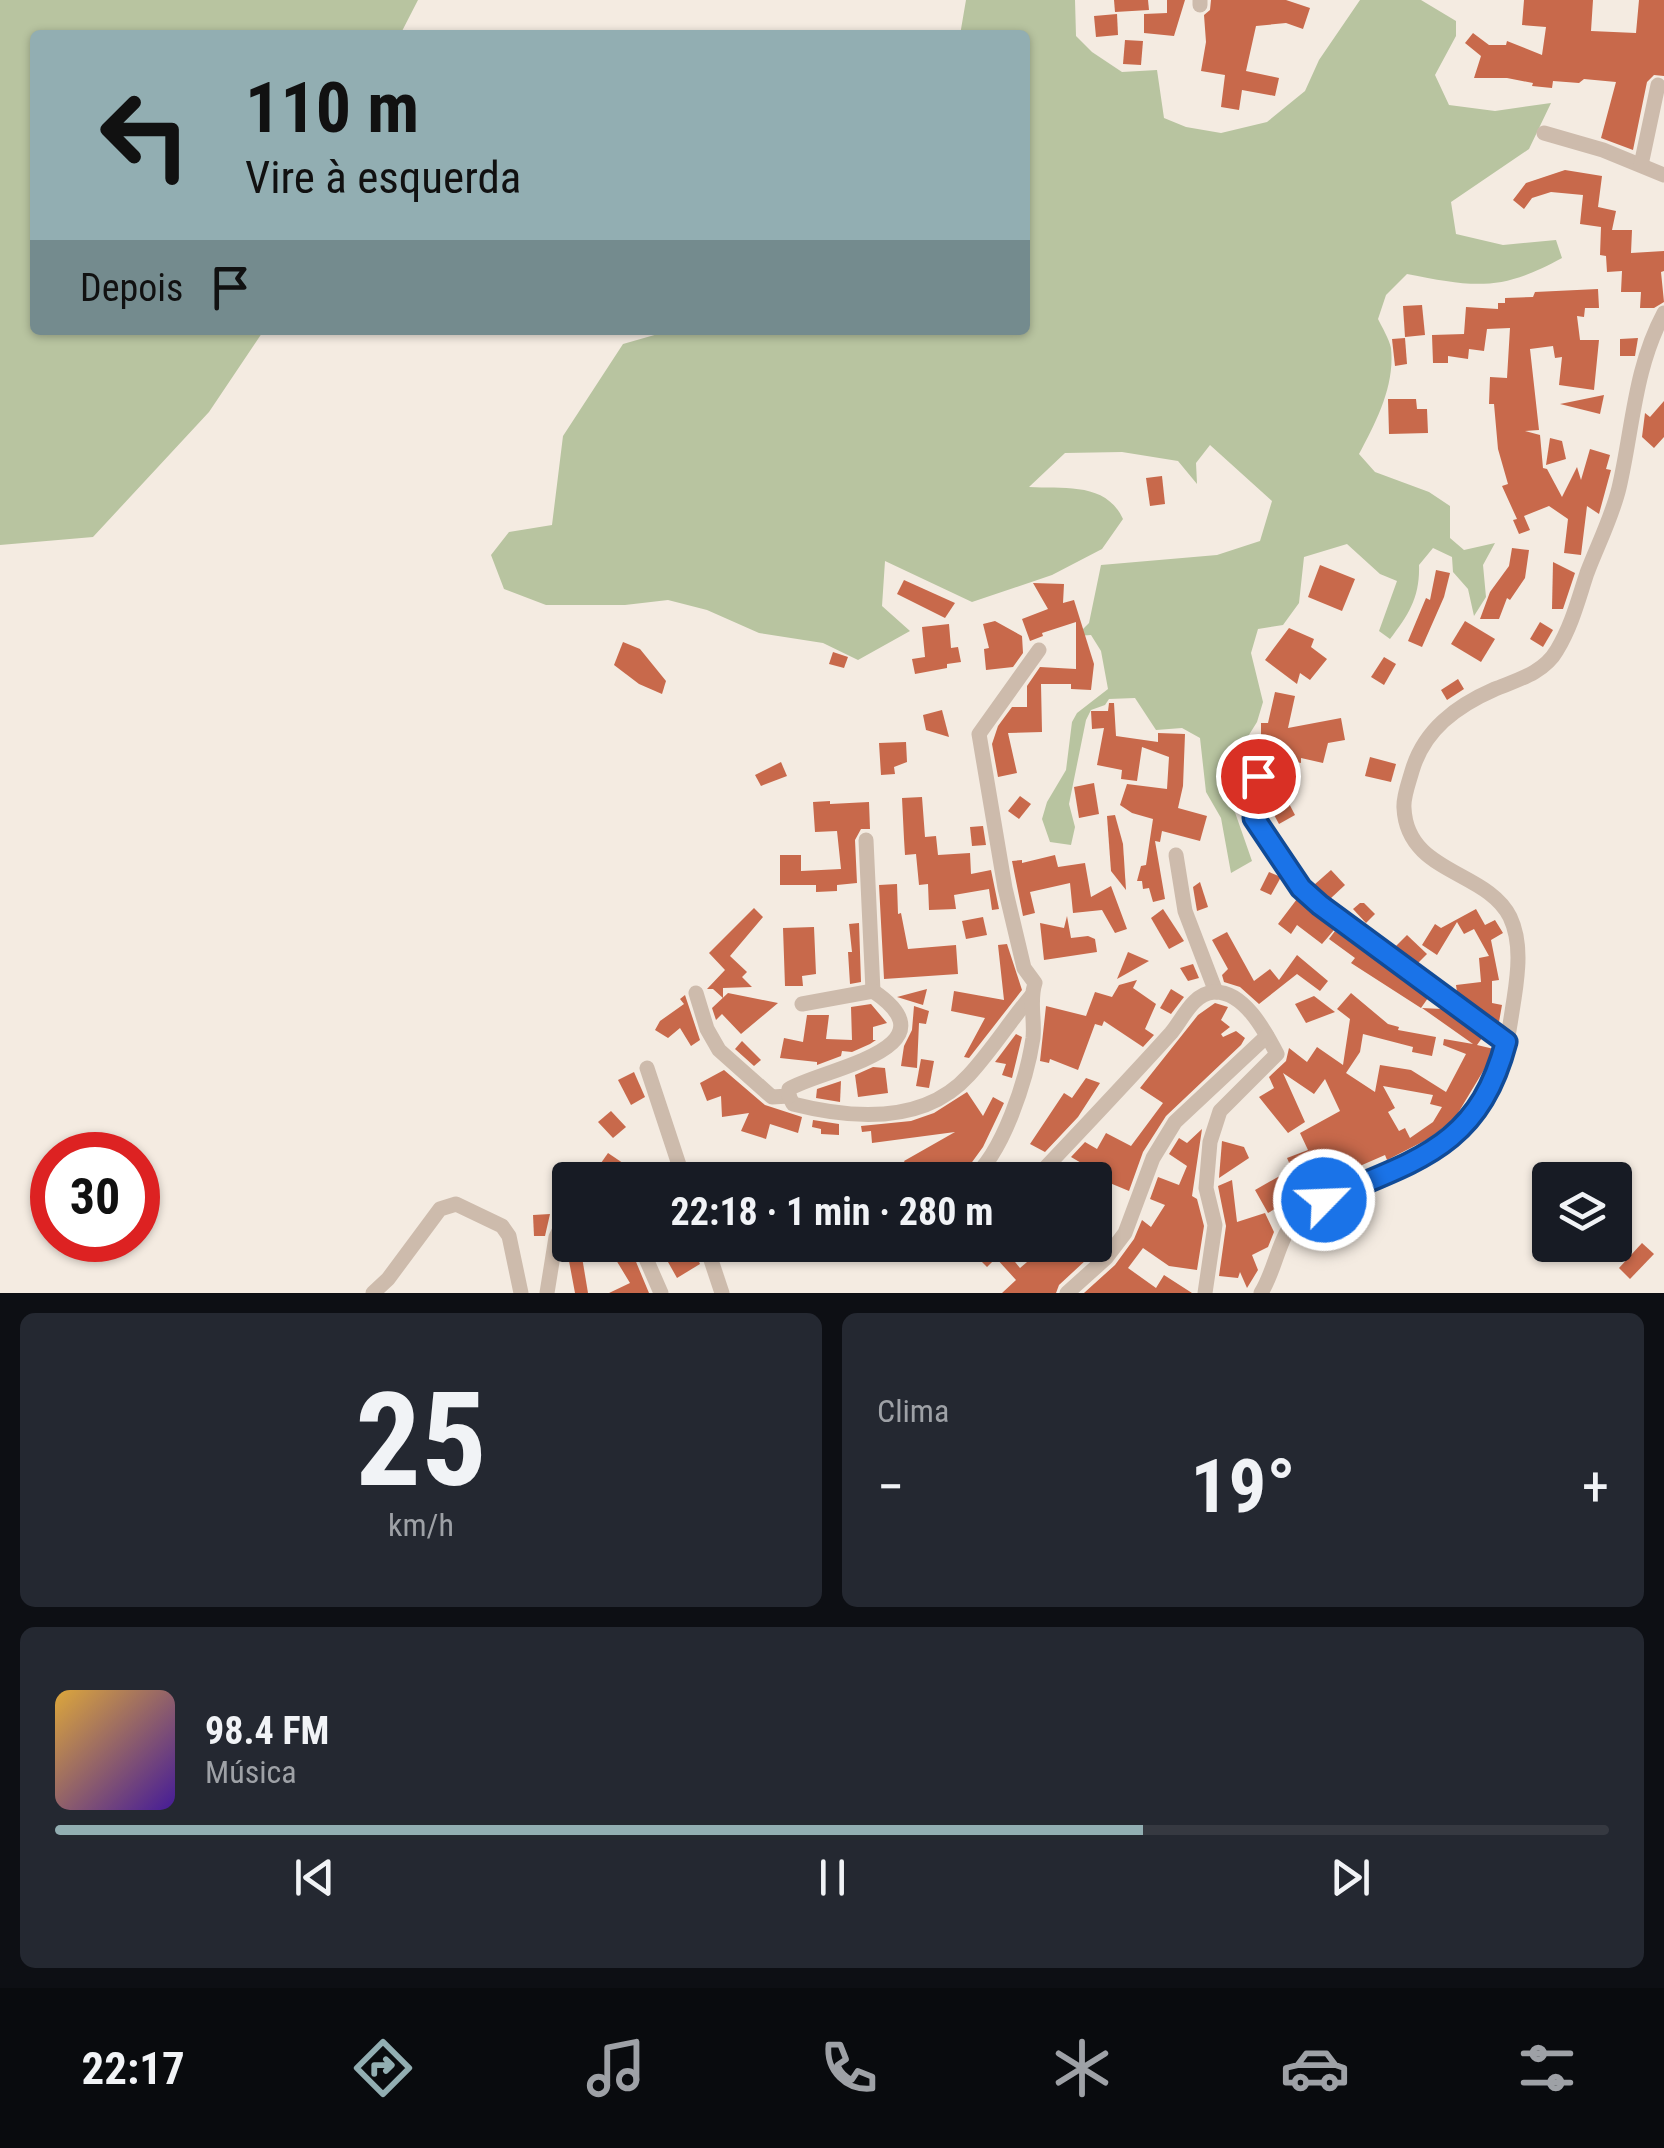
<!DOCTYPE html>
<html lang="pt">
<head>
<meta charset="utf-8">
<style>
  :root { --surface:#171b24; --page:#242831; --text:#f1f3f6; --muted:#9ea1a6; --line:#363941; --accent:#92aeb2 }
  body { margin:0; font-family:"Roboto Condensed",sans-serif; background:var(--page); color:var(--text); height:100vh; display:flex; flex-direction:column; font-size:38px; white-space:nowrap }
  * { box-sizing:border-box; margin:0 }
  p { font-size:32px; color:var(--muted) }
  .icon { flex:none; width:55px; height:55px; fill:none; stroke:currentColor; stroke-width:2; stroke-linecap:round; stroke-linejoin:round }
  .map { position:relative; height:1293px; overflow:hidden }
  .panel { display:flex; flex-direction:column; gap:20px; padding:20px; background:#0d0f14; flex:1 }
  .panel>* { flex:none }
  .banner { position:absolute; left:30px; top:30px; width:1000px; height:305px; border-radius:10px; box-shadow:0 2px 8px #0004; background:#92aeb2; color:#111; overflow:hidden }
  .fabs { position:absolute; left:1532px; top:1162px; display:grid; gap:20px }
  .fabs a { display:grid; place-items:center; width:100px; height:100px; border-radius:10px; background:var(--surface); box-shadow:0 2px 8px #0004; font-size:50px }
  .speed { position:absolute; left:30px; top:1132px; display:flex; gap:20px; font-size:50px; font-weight:700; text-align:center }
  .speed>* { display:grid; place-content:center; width:130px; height:130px; border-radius:50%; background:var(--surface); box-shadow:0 2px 8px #0004; line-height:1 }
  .speed .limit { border:15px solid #d22; background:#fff; color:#111 }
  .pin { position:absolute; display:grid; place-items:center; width:85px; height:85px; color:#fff; margin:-42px; border:5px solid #fff; border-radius:50%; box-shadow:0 2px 10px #0007 }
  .me { position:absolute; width:110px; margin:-55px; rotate:66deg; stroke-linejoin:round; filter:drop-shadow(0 0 8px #0008) }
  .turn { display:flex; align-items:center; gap:35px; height:210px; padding:0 50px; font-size:45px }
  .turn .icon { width:130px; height:130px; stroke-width:2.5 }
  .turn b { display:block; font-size:70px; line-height:85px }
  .then { display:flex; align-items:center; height:95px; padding:0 50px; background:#0003; gap:20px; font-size:38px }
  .big { font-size:75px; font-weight:700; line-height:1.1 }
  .panel .card { flex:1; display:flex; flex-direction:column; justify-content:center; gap:15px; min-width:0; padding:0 35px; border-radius:15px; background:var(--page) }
  .panel .dial { align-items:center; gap:0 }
  .dial b { font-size:130px; line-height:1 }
  .song { display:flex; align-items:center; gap:30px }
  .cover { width:120px; height:120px; border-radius:15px; background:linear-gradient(135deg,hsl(40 70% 55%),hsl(260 70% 35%)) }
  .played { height:10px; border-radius:5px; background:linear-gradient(90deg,var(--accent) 70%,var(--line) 70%) }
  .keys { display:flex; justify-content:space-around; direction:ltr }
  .heat { display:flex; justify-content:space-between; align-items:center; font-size:55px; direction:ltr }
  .panel .tiles { flex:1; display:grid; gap:20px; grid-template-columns:1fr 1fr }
  .card:last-child { grid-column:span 2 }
  .trip { position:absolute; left:552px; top:1162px; width:560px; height:100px; border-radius:10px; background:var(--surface); box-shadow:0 2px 8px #0004; font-weight:700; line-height:100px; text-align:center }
  .tab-bar { display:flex; height:160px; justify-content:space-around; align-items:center; background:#090b0e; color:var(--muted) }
  .tab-bar .icon { width:70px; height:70px }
  .tab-bar .current { color:var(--accent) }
  .tab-bar b { font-size:45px; color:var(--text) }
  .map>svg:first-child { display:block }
</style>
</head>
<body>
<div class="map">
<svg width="1664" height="1293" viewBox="0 0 1664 1293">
  <rect width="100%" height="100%" fill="#f4ebe1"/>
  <g fill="#b8c4a0">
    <path d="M0,0H418L400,35H35V330H264L209,412L93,537L0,545Z"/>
    <path d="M966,0H1075L1076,36L1092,52L1122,72L1157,70L1164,118L1186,127L1221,133L1267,122L1305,91L1319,60L1360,0H1421L1456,21V36L1435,75L1449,105L1495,111L1551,103L1529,149L1451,202L1456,234L1503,245L1556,240L1562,258C1500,292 1474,287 1407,274L1386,295L1378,319C1382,327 1389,339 1391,348C1395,386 1376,422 1359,454L1375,472L1429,492L1450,506V538L1464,550L1495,543L1483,565L1486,597L1474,616L1468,589L1453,572L1452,557L1433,548L1419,565C1420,597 1409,614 1390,639L1379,631L1397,581L1380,574L1347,544L1304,557L1299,603L1283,625L1258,629L1251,653L1263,702L1257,722L1234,759L1230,798L1252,861L1231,873L1221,818L1206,792L1200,738L1182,728L1156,730L1135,698L1109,699L1105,705L1091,710L1086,720L1069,804L1075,827L1071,845L1050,842L1042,819L1047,802L1066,770L1072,722L1077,713L1108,689L1101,651L1091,635L1076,636L1089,623L1101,565L1217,555L1260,541L1272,501L1210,445L1196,463L1197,484L1178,461L1122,452L1065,453L1029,487C1065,489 1106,482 1123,519L1102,549L1052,575L972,602L885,561L882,606L910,631L858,660L823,643L759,633L707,610L668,600L625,605H546L504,589L491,555L509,532L552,525L563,436L623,344L672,330H1025V35H960Z"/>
  </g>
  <g fill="#c8694b" fill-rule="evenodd">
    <path d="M1114,0H1148L1149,10L1115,12Z"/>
    <path d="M1167,0H1185L1174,36L1144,33V14L1167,13Z"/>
    <path d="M1211,0H1286L1310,8L1303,29L1286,23L1256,26L1246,71L1279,78L1275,96L1242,90L1239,110L1221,107L1225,75L1201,71L1206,42L1204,15L1210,10Z"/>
    <path d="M1524,0H1593L1591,31L1636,33L1639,0H1664V76L1654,75L1647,82L1633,150L1601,138L1616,82L1584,79L1579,83L1553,81L1552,88L1532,86L1533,83L1507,78H1474L1481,56L1465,43L1473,33L1489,45H1506L1507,41L1542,55L1546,27L1522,25Z"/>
    <path d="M1117,14L1118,35L1096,37L1094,16Z"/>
    <path d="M1125,40L1143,41L1141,65L1123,64Z"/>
    <path d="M1565,170L1602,176L1598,207L1616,211L1612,230H1632L1631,253L1664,251V271L1661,272L1664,302L1654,308H1640L1641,292H1621L1622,271L1607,272L1606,256L1600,255L1601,227L1580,224L1583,195L1551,192L1532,198L1524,209L1513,200L1526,183Z"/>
    <path d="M1598,289L1599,308H1585L1584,317L1577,316L1580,340H1599L1594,390L1559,385L1562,357L1555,358L1553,346L1530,349L1539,430L1525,431L1540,435L1543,468L1547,469L1562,497L1577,467L1581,480L1590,449L1610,455L1606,469L1611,470L1599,514L1587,506L1581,555L1564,553L1568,519L1549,506L1524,516L1530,530L1519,534L1513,520L1517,519L1502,486L1508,484L1498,449L1494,404H1489L1490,377L1507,378L1510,328L1487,329L1484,351L1469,349L1468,359L1448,356V363H1433L1432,335L1464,334L1466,307L1498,309V303H1505V298L1533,297L1535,292Z"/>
    <path d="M1422,305L1425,335L1405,337L1403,306Z"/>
    <path d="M1405,338L1407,364L1395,366L1392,339Z"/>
    <path d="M1638,338L1635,356H1620V339Z"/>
    <path d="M1604,395L1600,414L1560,404Z"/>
    <path d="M1388,399H1416L1417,409H1427L1428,433L1389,434Z"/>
    <path d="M1664,401V437L1654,448L1642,437L1645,413L1650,417Z"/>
    <path d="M1550,438L1562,441L1566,459L1546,465Z"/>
    <path d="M1162,476L1165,504L1150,506L1146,478Z"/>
    <path d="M1512,548L1529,550L1525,578L1510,600L1507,598L1499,619H1480L1490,592L1509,566Z"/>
    <path d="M1553,562L1575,573L1563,609H1552Z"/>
    <path d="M1320,565L1355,579L1342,611L1308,597Z"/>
    <path d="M1436,570L1450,573L1444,597L1422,647L1408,641L1426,598L1430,600Z"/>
    <path d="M904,580L955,603L945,618L897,594Z"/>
    <path d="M1033,583L1064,584L1063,603L1074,600L1094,664L1091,690L1071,689V684H1041L1042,732L1008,733L1017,773L998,777L992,744L998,726L1012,707H1027V686L1040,667L1076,669V622L1042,633L1043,636L1030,641L1022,619L1048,609Z"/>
    <path d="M995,621L1022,636L1023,653L1013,667L986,670L984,649L989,648L983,624Z"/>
    <path d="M1465,621L1495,639L1481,662L1451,644Z"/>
    <path d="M1540,622L1553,630L1543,647L1530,639Z"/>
    <path d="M949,624L951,648L958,647L961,662L947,664V668L915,674L912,659L925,657L922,627Z"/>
    <path d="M1289,628L1314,639L1311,647L1327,659L1310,680L1300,673L1297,684L1265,660Z"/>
    <path d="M623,642L640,649L666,681L662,694L639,684L614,665Z"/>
    <path d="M833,652L848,657L844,668L829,664Z"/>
    <path d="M1384,657L1396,664L1384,685L1371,677Z"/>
    <path d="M1458,679L1464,689L1447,700L1441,690Z"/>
    <path d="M1275,692L1295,696L1288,728L1341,718L1345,740L1328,743L1323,763L1301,758V763L1282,759L1284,794L1295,815L1279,824L1267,802L1269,777L1261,763V723H1268Z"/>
    <path d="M1109,703H1114L1116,736L1158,742V733L1185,734L1183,786L1178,808L1207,816L1200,841L1162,831L1160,842L1155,841L1165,899L1153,902L1149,888L1143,889L1142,881H1137L1141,866L1146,865L1153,819L1132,813L1120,805L1127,784L1167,789L1169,757L1142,747L1137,781L1121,779L1122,770L1097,765L1104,728L1092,729L1091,711H1108Z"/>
    <path d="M942,710L949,737L926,730L923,715Z"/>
    <path d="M906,742L907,762L894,767L895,774L881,775L879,743Z"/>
    <path d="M1370,757L1396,764L1391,782L1365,776Z"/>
    <path d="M781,762L787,776L761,786L755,775Z"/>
    <path d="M1094,783L1099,814L1079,818L1074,787Z"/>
    <path d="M1020,796L1031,804L1019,819L1008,811Z"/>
    <path d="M922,797L925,837L936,836L938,855L970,853L971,874L991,870L999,909L992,910L989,889L954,895L956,909L929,910L928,884L919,885L916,854L905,855L904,839L902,798Z"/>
    <path d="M830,801V804L869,802L870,829H861L855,840L857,883L837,885V891L816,892V885H780V855H801V871L841,869L837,831L815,832L813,802Z"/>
    <path d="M1115,815L1123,844L1126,890L1111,871L1107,816Z"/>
    <path d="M983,826L986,845L972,846L970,827Z"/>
    <path d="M1055,855L1058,867L1085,863L1091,897L1111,886L1127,929L1115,933L1102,910L1073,913L1070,883L1030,892L1035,913L1023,916L1012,861L1022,860V863Z"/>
    <path d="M1331,870L1345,885L1330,899L1314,885Z"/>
    <path d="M1269,872L1281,877L1271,895L1260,890Z"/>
    <path d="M1200,882L1208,907L1197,911L1193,887Z"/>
    <path d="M897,884L898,914L901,913L908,949L956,945L958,974L884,979L879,885Z"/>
    <path d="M1297,899L1334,930L1322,944L1297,925L1291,934L1278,924Z"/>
    <path d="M1360,903H1364L1375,914L1366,923L1353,909Z"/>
    <path d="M754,908L763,917L730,956L747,972L742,977L752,987L723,988V998L713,989H707L725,970L709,953Z"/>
    <path d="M1163,909L1184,941L1169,949L1151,918Z"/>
    <path d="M1476,909L1485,925L1495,920L1503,933L1491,940L1499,980L1492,981V1003L1502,1005L1499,1022L1457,992L1456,985L1481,982L1479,958L1489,956L1474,929L1464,934L1457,922L1437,955L1422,945L1435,924L1441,928Z"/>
    <path d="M1067,916L1071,938L1088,936L1095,939L1097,952L1044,960L1040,923L1064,928Z"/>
    <path d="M983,917L987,935L966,939L962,921Z"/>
    <path d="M859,923L861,982L850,984L848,952H852L849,924Z"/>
    <path d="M814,927L816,974L802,976L803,986H785L783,928Z"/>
    <path d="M1335,931L1428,998L1421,1008L1351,963L1355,958L1329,939Z"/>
    <path d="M1227,932L1254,981L1270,969L1279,980L1297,955L1328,981L1320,991L1297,974L1259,1004L1240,987L1224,982L1222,975L1228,969L1212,940Z"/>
    <path d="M1407,935L1427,954L1418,963L1395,947Z"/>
    <path d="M1007,944L1022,990L969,1058L964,1057L985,1018L951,1011L954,991L1004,1000L998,945Z"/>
    <path d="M1128,952L1149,961L1117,979Z"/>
    <path d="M1193,964L1199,978L1188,981L1180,968Z"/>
    <path d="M1137,980L1133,988L1156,1004L1145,1029L1154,1035L1143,1047L1104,1021L1102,1026L1095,1024L1078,1070L1050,1059L1049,1063L1040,1061L1046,1006L1086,1016L1095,992L1112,997L1119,985Z"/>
    <path d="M927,989L923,1005L897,997Z"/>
    <path d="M1171,989L1184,997L1171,1014L1160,1008Z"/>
    <path d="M728,993L778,1003L741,1034L722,1014L716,1020L712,1008Z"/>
    <path d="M1351,993L1388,1024L1399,1027L1398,1030L1436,1037L1432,1056L1412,1052L1413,1047L1363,1034L1360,1052L1346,1073L1375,1092L1380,1065L1411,1070L1446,1092L1466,1054L1443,1045L1444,1039L1473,1044L1422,1008L1442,1009L1482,1038L1477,1045L1494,1049L1491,1058L1455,1118L1430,1138L1387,1160L1385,1155L1330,1179L1290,1208L1287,1202L1268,1213L1255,1190L1292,1169L1287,1158L1308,1150L1300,1133L1340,1111L1325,1079L1314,1094L1283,1073L1305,1122L1288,1133L1259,1097L1274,1088L1269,1077L1286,1061L1289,1048L1307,1062L1317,1047L1343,1065L1350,1019L1337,1009ZM1383,1086L1433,1095L1430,1104L1442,1107L1433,1122L1410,1138L1405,1128L1399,1131L1388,1112L1395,1108Z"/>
    <path d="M685,995L700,1040L691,1046L680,1028L668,1038L655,1030L660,1021L684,1004L680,999Z"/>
    <path d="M1314,996L1335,1012L1306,1023L1295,1004Z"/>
    <path d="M1215,1003L1228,1007L1221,1020L1230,1027L1221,1034L1223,1037L1236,1031L1245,1038L1241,1045L1166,1116L1143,1152L1129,1191L1105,1181L1107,1178L1071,1157L1085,1142L1097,1149L1106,1133L1131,1146L1163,1103L1140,1088L1198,1015Z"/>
    <path d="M871,1004L887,1023L873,1027V1040H876L870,1044L852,1052L842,1051L841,1056L817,1065V1062L780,1058L784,1038L803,1042L807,1015H829L826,1039L852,1040L851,1007Z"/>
    <path d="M914,1006L929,1011L926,1024L919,1023L917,1068L901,1066L904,1046L912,1030Z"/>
    <path d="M1016,1034L1022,1037L1012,1078L1002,1075L1006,1064L995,1062Z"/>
    <path d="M742,1041L761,1060L754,1066L735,1049Z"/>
    <path d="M921,1059L934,1061L929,1088L916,1086Z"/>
    <path d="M873,1067L885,1068L888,1093L858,1097L855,1075Z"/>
    <path d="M724,1070L765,1105L802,1117L798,1133L770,1124L766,1139L741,1131L749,1113L722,1117L721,1096L707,1101L700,1083Z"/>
    <path d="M634,1072L645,1097L631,1105L618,1080Z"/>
    <path d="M1086,1078L1100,1083L1078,1117L1045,1152L1030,1144L1064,1093L1072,1098Z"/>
    <path d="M841,1081L840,1102L816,1098L817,1089Z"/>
    <path d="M967,1092L983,1116L993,1097L1004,1103L983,1147L959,1180H947L936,1162L912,1176L904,1161L955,1132L872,1143L871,1131L862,1132L861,1126L911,1121L934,1113Z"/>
    <path d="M611,1111L626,1127L613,1138L598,1122Z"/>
    <path d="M813,1120L839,1124V1135L821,1134V1129L812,1127Z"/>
    <path d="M1202,1129L1192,1196L1197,1199L1204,1226L1197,1270L1169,1266L1143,1248L1128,1268L1156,1288L1164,1275L1192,1293H1084L1115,1265L1134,1239L1142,1220L1151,1227L1165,1205L1150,1199L1158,1177L1179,1185L1187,1166L1169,1154L1179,1138L1187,1143Z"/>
    <path d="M1222,1141L1244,1147L1249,1158L1219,1178Z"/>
    <path d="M608,1153L648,1180H625L601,1163Z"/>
    <path d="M716,1163L719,1170L726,1167L732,1180H695L706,1175L703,1168Z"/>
    <path d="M1232,1180L1237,1222L1265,1213L1274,1232L1268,1247L1252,1255L1258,1270L1247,1288L1240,1272L1238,1278L1219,1276L1226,1226L1218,1186Z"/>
    <path d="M550,1214L545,1236H534L533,1215Z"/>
    <path d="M1642,1243L1654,1254L1630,1279L1619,1268Z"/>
    <path d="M566,1245H580L588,1293H575Z"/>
    <path d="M607,1245H629L649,1293H609L630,1283Z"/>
    <path d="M965,1245H1009L1005,1250L1020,1268L1047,1245L1100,1247L1059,1285L1056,1293H1002L1016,1280L996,1258L987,1267Z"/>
    <path d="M693,1247L700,1264L677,1278L668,1262Z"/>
  </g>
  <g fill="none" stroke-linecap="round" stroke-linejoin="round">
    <g stroke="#cdbbac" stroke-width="15">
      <path d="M1200,0V5"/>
      <path d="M1544,133L1603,150L1664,175"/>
      <path d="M1641,165L1658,85"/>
      <path d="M1258,777L1255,818L1301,888L1319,905L1507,1042"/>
      <path d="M866,840L873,991"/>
      <path d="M1176,855L1185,911L1216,992"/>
      <path d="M696,993L707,1029L719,1050L772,1097L789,1096"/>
      <path d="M647,1068L684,1180"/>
      <path d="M789,1096L793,1104C852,1119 924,1125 969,1075C992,1050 1010,1021 1032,995"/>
      <path d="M789,1096V1089C821,1069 959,1049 873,991L802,1004"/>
      <path d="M970,1180C1003,1155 1027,1078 1033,1038C1035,1019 1029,1001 1035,983L1024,968L1005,888L979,734L1039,650"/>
      <path d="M1034,1180C1080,1131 1126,1083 1171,1033C1183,1019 1192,994 1214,992C1244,991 1265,1031 1277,1054L1220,1111L1210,1142L1206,1188L1215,1225L1205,1293"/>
      <path d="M640,1245L661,1293"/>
      <path d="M706,1245L722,1293"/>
      <path d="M373,1293L388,1279L440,1209L456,1204L502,1226L509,1236L521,1293"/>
      <path d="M547,1293L556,1237L570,1209"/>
      <path d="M1067,1293L1106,1258L1125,1233L1153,1158L1175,1122L1267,1036"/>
      <path d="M1261,1293C1277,1267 1278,1235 1301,1213C1313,1202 1333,1196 1348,1189C1414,1160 1468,1145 1498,1073C1507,1050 1510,1024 1514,999C1518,973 1522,942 1510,917C1487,870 1407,874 1404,808C1403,797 1409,782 1412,771C1424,730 1456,706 1495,689C1517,680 1544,673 1557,650C1572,625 1578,600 1587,573C1598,544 1612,517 1619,488C1633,428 1634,369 1664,313"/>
    </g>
  </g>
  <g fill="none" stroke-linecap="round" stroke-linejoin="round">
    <g stroke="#114b97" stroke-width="25">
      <path id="route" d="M1258,776L1254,818L1301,888L1320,905L1506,1042C1478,1149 1415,1160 1324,1200"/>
    </g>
    <use href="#route" stroke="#1a73e8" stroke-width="18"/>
  </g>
</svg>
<div class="fabs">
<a><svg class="icon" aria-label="layers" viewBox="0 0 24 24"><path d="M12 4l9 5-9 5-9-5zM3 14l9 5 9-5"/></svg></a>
</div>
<div class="speed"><div class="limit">30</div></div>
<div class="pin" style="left:1258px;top:776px;background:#d93025"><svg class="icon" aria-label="arrive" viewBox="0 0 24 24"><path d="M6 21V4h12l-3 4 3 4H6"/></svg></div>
<svg class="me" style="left:1324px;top:1200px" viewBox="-20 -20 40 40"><circle r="17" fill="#1a73e8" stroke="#fff" stroke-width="3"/><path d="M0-11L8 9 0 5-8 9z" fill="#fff"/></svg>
<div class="trip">22:18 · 1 min · 280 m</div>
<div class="banner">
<div class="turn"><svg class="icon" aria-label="left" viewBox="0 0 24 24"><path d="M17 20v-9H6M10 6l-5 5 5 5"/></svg><div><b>110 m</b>Vire à esquerda</div></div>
<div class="then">Depois<svg class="icon" aria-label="arrive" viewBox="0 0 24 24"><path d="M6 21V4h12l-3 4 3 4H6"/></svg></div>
</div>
</div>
<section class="panel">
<div class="tiles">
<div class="card dial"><b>25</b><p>km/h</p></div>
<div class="card"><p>Clima</p>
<div class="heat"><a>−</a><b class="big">19°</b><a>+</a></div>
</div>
<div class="card">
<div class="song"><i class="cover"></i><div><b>98.4 FM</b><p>Música</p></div></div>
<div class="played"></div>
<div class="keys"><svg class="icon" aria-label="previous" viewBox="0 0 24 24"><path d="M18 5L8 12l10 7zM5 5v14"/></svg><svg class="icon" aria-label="pause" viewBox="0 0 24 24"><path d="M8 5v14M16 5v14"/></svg><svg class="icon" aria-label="next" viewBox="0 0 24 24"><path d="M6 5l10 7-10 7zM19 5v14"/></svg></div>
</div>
</div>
</section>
<nav class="tab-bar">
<b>22:17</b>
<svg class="icon current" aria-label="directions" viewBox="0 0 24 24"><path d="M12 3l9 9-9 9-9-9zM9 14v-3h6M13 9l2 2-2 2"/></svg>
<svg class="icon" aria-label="music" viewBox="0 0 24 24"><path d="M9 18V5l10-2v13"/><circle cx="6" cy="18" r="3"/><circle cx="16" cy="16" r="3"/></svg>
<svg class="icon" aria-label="phone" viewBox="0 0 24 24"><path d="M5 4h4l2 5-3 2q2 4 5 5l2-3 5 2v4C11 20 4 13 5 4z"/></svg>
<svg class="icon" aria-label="climate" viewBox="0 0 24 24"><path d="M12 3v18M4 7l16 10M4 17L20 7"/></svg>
<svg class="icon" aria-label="car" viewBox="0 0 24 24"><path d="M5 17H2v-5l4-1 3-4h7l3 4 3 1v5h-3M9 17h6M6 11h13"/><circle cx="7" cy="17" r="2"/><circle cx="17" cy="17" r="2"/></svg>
<svg class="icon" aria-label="filters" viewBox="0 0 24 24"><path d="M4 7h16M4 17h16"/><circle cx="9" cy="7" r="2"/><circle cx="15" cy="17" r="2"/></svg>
</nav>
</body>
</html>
